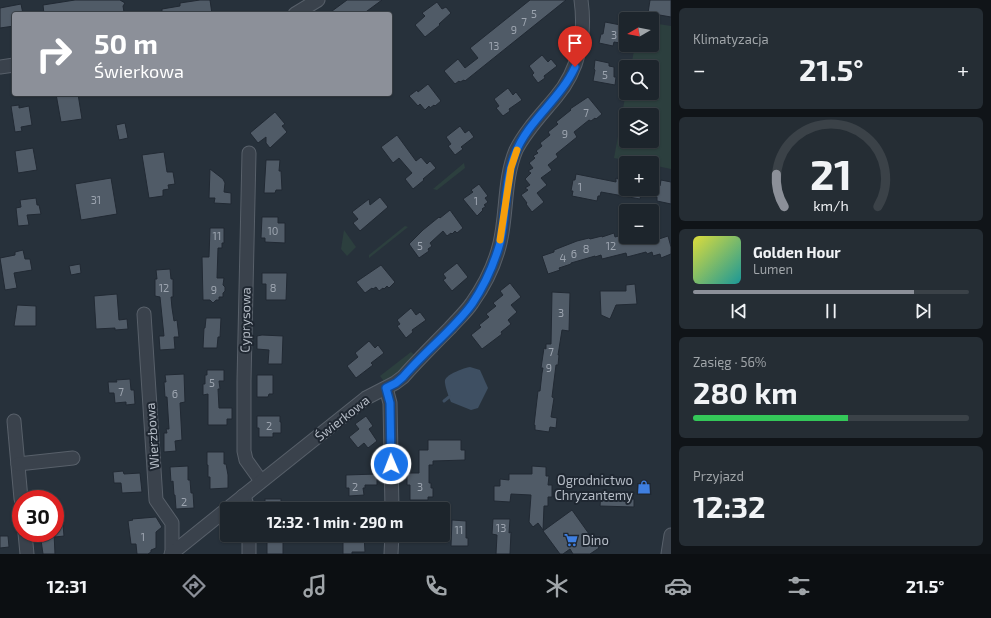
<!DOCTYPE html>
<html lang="pl">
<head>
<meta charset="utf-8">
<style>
  :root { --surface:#1d252c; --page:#252d34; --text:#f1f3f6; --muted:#a0a5a9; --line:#3b4248; --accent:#8c9099 }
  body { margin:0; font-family:"Exo 2",sans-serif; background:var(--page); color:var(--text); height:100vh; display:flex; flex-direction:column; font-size:15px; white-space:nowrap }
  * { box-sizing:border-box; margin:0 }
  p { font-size:13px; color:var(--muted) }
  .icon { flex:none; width:22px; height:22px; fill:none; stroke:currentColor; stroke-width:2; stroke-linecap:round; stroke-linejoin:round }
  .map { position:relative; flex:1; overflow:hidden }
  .details { display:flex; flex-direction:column; gap:8px; padding:8px; background:#101418; width:320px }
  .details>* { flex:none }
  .guide { position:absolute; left:12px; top:12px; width:380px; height:84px; border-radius:4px; box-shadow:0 1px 3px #0004,0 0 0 1px var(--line); background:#8c9099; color:#fff; overflow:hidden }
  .needle { width:26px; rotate:260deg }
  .controls { position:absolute; left:619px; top:12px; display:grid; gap:8px }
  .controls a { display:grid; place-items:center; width:40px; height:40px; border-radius:4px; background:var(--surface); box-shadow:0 1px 3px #0004,0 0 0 1px var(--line); font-size:20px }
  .speed { position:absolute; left:12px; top:490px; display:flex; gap:8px; font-size:20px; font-weight:700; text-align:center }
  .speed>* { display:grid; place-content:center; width:52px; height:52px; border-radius:50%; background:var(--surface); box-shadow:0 1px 3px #0004,0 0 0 1px var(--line); line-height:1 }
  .speed .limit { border:6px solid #d22; background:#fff; color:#111 }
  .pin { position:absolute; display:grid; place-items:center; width:34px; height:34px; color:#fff; margin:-41px -17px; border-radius:50% 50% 50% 0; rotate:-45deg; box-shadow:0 0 4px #0007 }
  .pin .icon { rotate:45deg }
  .me { position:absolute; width:44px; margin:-22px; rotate:359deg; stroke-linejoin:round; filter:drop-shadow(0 0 3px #0008) }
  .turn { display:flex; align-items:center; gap:14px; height:84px; padding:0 16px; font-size:18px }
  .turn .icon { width:52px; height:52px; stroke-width:2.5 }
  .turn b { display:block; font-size:28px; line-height:34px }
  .big { font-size:30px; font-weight:700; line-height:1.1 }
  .details .tile { flex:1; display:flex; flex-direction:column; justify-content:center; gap:6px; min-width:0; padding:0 14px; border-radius:6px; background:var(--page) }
  .details .dial { align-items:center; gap:0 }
  .dial svg { height:104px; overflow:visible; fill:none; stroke:var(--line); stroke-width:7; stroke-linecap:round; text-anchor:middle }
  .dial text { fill:var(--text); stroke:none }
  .song { display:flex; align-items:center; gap:12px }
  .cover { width:48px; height:48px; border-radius:6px; background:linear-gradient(135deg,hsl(60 70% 55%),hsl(180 70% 35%)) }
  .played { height:4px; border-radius:2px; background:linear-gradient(90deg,var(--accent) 80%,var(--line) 80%) }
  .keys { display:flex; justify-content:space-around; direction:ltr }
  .heat { display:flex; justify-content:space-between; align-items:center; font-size:22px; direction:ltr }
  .charge { height:6px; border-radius:3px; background:linear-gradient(90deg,#34c759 56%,var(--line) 0) }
  .trip { position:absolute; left:220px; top:502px; width:230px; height:40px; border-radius:4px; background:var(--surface); box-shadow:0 1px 3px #0004,0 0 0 1px var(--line); font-weight:700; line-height:40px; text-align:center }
  .menu { display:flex; height:64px; justify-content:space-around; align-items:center; background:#0c0f12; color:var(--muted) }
  .menu .icon { width:28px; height:28px }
  .menu .selected { color:var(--accent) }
  .menu b { font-size:18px; color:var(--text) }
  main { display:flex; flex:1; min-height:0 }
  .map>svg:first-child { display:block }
</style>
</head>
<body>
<main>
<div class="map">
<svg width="671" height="554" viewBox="0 0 671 554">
  <rect width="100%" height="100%" fill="#27313b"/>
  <g fill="#2c3f3e" fill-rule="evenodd">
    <path d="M652,23L671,26V169L652,165V163H640L614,158L626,92L652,93V67H631L635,45H652ZM626,115H652V141H626Z"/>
    <path d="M464,163L465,168L437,190L433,189Z"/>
    <path d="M405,226L408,227L369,258V255Z"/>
    <path d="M344,230L356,247L347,256L341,249Z"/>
    <path d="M411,352L417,357L386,384L380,376Z"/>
  </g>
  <path fill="#3e4f62" d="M470,367L480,370L488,388L478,408L471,410L451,402C449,398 444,384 445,380C447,374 464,368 470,367Z"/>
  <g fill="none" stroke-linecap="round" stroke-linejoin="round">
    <path stroke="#3e4f62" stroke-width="3" d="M444,401L449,397"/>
  </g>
  <g fill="#505b67" stroke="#212933">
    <path d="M75,0H120L125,3L123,6L124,12L114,14H44L43,5Z"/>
    <path d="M200,0H210L212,14H162V9L180,6V3Z"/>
    <path d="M347,0H382L363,14H328Z"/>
    <path d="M530,0H566L465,81L464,80L460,82L459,81L455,84L444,71L458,59L465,68L478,58L470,48Z"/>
    <path d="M650,0H671V17L648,13Z"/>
    <path d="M437,2L442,9L446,7L451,13L439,24L440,25L425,37L415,25L425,16L422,13Z"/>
    <path d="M21,4L23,14H14V26L0,28V8Z"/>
    <path d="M605,22L626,26L625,34H623L622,39L620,38V43L614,42L613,46L599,43L601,34H603Z"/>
    <path d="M542,55L548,62L551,59L557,66L544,76L545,78L538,83L532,75L534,73L529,66Z"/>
    <path d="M595,60L609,63V66L614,67V77H616L615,85L593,81L595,70L594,69Z"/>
    <path d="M428,84L441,101L435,106L434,105L430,108L429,106L425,110L420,104L418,106L409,96L417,90L418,92Z"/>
    <path d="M508,88L513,95L516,92L522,100L509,109L510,111L503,116L496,108L499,106L494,99Z"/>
    <path d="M56,94H78L82,119L61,122Z"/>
    <path d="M588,97L602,114L596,119L595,118L591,121L589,120L574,132L577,137L556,154L558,157L548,165L552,170L541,178L547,185L537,193L544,202L532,212L526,204L527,203L521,195L528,190L525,188L530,185L525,179L531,173L528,171L533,168L529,163L535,158L533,156L538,153L536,151L542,146L540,143L550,135L548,132L558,124L556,122L571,110L570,109Z"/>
    <path d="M19,105V108L29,106L32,125L21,127L22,131L15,132L11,106Z"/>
    <path d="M275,112L285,124L282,126L287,132L270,148L266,143V137L258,143L250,133Z"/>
    <path d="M125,123L128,138L119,140L116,125Z"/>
    <path d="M460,126L465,133L469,130L474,137L461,147L463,149L455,155L448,146L451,144L446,137Z"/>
    <path d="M397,135L416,161L421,157L427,164L430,161L436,168L423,179L424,180L413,189L405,179L412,173L399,158L393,163L381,147Z"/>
    <path d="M33,148L37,170L18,173L15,151Z"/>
    <path d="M164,152L167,172H173L175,184L168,185L169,189L163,190V196L149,198L142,155Z"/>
    <path d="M266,160H280L279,171H281L282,190H276L275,193H264Z"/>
    <path d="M621,160H626V189H657L658,185L660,186L661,180L671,182V204L657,201V197L641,194L640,199L601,192L600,196H598L597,201L572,196L573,191H571L573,180H575L576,174L616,182V178L618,179Z"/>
    <path d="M210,169L223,179L225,183L224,192L231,193V204L214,203L215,198H209Z"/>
    <path d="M111,178L117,214L81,220L75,184Z"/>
    <path d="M479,184L488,196L485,198L488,202L484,205L486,206L482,209L483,210L477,216L463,199L473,192L471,190Z"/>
    <path d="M380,197L388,207L360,231L353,223L358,219L352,212L369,199L370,205Z"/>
    <path d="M36,198L37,205H39L41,214L27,215L29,225L18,226L16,208L21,207L20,200Z"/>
    <path d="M450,210L463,228L457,233L455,231L452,234L451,233L447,236L443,231L430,243L432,246L428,249L429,251L419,258L409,244L423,230L439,217L440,218Z"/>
    <path d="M262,217H278V223H285V243L265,242V238H261Z"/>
    <path d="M210,228H224V243H222V248H218L217,278H224L223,285L225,287V291L223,293V297H219V300H216L213,303L210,300H203L202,257H209Z"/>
    <path d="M614,233L615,237L626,234V237H655L656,240L668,236L671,247V254L661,258L660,254L653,256L652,252L647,254L646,252L627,257L626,253L602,259L601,255L595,257V256L571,263V264L559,268L560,270L548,274L542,256L554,252V250L577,241L589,238L590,239L602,236V237Z"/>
    <path d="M23,250L25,259H30L32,270L14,273L17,288L5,290L0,258L15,255V252Z"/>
    <path d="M457,263L468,277L452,291L443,280L446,278L443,274Z"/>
    <path d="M80,264L81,273L71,275L69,266Z"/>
    <path d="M381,265L395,282L389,288L387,286L384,289L383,288L379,291L376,287L373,289L372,288L365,293L356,282Z"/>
    <path d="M170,269L171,279H173V297H171L172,308L174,321L177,320L179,337H174L175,349L160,350L159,336H164L160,297L155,296V279H157L156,270Z"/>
    <path d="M262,273H287L286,300H266V284H262Z"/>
    <path d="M510,283L521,297L511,305L517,312L508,320L511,324L501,332L502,334L482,349L471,335L481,327L479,325L489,317L486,314L496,306L493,303L503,295L500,291Z"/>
    <path d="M635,284L637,304L616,305L610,319L601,315L600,291H626V285Z"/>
    <path d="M552,292L570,293L569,331L562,330L558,355H559L558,365H556L552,397L554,398L551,417L557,418L556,428L550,427L549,432L535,430V425H534L538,391H540L542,373L543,368H541L544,348L546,349V344H551Z"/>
    <path d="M117,294L119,320L127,319L128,329L115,330V328L96,329L94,296Z"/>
    <path d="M17,305L36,306V326H14Z"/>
    <path d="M411,308L416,315L420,312L426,320L412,330L413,332L406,338L397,326L400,324L397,320Z"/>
    <path d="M206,318H221L220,337H218L217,348H203L204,328H205Z"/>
    <path d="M262,335L283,336L282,364H268L269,350L257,349V336Z"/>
    <path d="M369,341L375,348L378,345L384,353L371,363L373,365L356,378L347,366L358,357L355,353Z"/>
    <path d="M207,370H224V381H219L220,389H218L219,408H232V419H227V425H208V394L203,395V384H205V375H207Z"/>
    <path d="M184,374L185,402L180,403L182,440L175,441L176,451L164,452V433H167L166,429H169L167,397H165L164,382H166L165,375Z"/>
    <path d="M257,375H273V394H269L268,397H257Z"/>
    <path d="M130,379L131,390H134L135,404L126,405V402L115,403L114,393H109L108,382H117L116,380Z"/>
    <path d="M257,416H280V422H281V433H273V437H259V428H257Z"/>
    <path d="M366,416L373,426L369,429L377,441L368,448L364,443L358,448L349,437L359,429L355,424Z"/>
    <path d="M428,440H461V450H465V460L433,461V465H429V483H431V488H433V497H428V500H410V485H407V473H419V450H428Z"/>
    <path d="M207,452H224V464H226L228,475V488L210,489V477H208V465H207Z"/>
    <path d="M188,466V480H190L191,493H193L194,508L176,509L175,495H174L173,481L171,482L170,467Z"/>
    <path d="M532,466L546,467V476H549L548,485H552V497H548V506H544L543,530L538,523L533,527L529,522L531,495L511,494L510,502L494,501V486H500V479L509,480V474H532Z"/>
    <path d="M123,471L124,474L140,473L142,492L122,493L121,483H114L113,472Z"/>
    <path d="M377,474V485H365V488H363L364,495L349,496V488H346V475Z"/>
    <path d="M601,492L611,493V499H634V507L600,506Z"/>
    <rect x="265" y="499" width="16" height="10"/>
    <path d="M572,510L599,548L590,554H573L570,549L563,554H560L543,531Z"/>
    <path d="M156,517L162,527L156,532V548L151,550V552L148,554H137L136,544H131L128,521L133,520L132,519Z"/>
    <path d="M493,519H510L509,533L511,532L510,554H496L497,535L492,534Z"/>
    <path d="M452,520L466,521V538H468V546H451Z"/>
    <path d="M63,525L64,536L55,537V526Z"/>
    <path d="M40,533H54L55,554H43Z"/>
    <path d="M345,535H364L365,552H352V554H343V542H345Z"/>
    <path d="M0,536H8L9,547L0,548Z"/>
    <rect x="267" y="539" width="16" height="15"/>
  </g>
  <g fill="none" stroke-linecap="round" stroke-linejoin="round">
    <g stroke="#58606a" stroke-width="15">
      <g id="minor">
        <path d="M295,14L318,0"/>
        <path d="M0,67L14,65"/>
        <path d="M249,153L244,381V451L246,460L261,481"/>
        <path d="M144,314L156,500L172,523V554"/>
        <path d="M386,388L390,403L392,509"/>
        <path d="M14,421L21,499"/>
        <path d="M18,464L73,458"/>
        <path d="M243,496L245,499L248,509"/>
        <path d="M227,509L366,398L395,383L403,377C418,360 434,344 450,328C457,320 466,312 472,303C484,286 495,264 500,243C507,214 504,178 516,150C526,130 542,114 556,97C579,70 586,35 581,0"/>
        <path d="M25,533L27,554"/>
        <path d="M249,535V554"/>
        <path d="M171,554L227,509"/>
        <path d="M391,554L392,535"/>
        <path d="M668,554L671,535"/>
      </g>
    </g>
    <use href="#minor" stroke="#3a424c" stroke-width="13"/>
  </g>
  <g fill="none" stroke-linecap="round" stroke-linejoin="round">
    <g stroke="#114b97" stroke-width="10">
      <path id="route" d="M391,464L390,403L386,388L396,383L403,377C424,352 454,329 472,304C484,286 494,264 500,243C507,214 504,182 515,154C528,120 560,100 575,67"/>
    </g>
    <use href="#route" stroke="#1a73e8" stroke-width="7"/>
    <path stroke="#f59e0b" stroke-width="7" d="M500,240L511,168L517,150"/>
  </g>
  <defs>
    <g id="shop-bare" transform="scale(1.08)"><path d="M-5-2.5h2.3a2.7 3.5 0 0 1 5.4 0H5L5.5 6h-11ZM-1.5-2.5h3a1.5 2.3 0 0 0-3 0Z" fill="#3f7fe0" stroke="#1f2731" stroke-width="2.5" paint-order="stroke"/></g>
    <g id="supermarket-bare" transform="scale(1.08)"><path d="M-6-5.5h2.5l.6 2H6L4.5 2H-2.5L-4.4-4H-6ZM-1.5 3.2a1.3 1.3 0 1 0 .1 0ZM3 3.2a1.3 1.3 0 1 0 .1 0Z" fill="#3f7fe0" stroke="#1f2731" stroke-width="2.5" paint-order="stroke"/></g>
  </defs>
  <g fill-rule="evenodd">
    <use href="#shop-bare" x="644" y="487"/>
    <use href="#supermarket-bare" x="571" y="540"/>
  </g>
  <g text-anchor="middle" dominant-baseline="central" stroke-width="4" stroke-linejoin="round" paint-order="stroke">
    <g font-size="11" fill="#9ca4af">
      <text x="534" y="13">5</text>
      <text x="524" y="21">7</text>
      <text x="514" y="29">9</text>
      <text x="614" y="34">3</text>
      <text x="494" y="45">13</text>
      <text x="605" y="74">5</text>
      <text x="586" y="112">7</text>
      <text x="565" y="133">9</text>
      <text x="580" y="186">1</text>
      <text x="96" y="199">31</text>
      <text x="476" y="200">1</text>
      <text x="273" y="230">10</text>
      <text x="217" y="235">11</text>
      <text x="420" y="245">5</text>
      <text x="611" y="245">12</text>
      <text x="586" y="248">8</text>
      <text x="574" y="253">6</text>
      <text x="563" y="257">4</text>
      <text x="164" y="287">12</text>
      <text x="273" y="287">8</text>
      <text x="214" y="289">9</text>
      <text x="561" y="312">3</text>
      <text x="551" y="351">7</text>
      <text x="549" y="367">9</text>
      <text x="212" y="382">5</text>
      <text x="121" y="391">7</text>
      <text x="175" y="393">6</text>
      <text x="269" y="425">2</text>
      <text x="355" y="486">2</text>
      <text x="420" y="486">3</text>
      <text x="184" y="501">2</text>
      <text x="501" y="527">13</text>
      <text x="459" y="529">11</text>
      <text x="143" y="536">1</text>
    </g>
    <g font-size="13" fill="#b6bdc7" stroke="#1f2731">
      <text transform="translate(245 320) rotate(-89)">Cyprysowa</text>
      <text transform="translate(342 418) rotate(-38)">Świerkowa</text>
      <text transform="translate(152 436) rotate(-94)">Wierzbowa</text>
    </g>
    <g font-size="13" fill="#b6bdc7" stroke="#1f2731" text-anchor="end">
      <text x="633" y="480">Ogrodnictwo<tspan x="633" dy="15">Chryzantemy</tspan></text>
      <text x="582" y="540" text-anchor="start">Dino</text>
    </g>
  </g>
</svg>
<div class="controls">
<a><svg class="needle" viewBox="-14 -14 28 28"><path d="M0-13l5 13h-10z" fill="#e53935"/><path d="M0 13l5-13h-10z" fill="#a0a5a9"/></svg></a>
<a><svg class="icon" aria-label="search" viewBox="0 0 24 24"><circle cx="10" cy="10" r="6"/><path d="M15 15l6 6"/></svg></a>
<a><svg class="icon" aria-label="layers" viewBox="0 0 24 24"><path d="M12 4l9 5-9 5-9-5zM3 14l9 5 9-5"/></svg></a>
<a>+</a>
<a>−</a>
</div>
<div class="speed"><div class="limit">30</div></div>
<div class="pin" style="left:575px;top:67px;background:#d93025"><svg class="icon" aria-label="arrive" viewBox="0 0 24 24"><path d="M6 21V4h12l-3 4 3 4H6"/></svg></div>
<svg class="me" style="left:391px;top:464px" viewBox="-20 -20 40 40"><circle r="17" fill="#1a73e8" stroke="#fff" stroke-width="3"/><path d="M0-11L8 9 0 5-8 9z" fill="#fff"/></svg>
<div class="trip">12:32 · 1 min · 290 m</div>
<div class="guide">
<div class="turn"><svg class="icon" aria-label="right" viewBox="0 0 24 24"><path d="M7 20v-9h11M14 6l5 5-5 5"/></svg><div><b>50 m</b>Świerkowa</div></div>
</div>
</div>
<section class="details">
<div class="tile"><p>Klimatyzacja</p>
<div class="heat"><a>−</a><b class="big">21.5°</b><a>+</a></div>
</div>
<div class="tile dial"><svg viewBox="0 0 100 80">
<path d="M14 69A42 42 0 1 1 86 69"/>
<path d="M14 69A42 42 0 0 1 8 44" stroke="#8c9099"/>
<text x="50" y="56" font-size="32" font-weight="700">21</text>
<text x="50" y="72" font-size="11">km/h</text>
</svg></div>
<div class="tile">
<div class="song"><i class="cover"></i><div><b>Golden Hour</b><p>Lumen</p></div></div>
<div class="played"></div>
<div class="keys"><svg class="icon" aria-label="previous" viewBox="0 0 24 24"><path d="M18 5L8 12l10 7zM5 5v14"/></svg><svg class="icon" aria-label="pause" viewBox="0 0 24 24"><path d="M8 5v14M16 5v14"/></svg><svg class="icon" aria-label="next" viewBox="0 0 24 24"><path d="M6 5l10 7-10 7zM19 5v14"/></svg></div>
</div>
<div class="tile"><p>Zasięg · 56%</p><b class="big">280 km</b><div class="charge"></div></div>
<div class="tile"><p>Przyjazd</p><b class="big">12:32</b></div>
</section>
</main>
<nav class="menu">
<b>12:31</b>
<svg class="icon selected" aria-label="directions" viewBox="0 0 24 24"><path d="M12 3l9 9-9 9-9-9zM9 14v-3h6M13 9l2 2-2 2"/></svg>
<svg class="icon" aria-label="music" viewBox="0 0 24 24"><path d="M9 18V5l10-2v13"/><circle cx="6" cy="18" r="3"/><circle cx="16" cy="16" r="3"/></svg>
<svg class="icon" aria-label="phone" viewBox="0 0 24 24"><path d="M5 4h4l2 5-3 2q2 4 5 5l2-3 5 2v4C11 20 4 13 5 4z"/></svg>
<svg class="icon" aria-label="climate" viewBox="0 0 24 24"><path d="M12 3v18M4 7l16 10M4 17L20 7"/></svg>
<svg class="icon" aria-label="car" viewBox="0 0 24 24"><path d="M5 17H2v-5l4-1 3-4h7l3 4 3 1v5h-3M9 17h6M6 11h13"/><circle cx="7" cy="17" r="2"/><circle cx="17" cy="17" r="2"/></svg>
<svg class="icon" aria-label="filters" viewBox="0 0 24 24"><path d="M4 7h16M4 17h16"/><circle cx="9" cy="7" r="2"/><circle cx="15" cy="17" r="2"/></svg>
<b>21.5°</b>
</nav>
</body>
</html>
